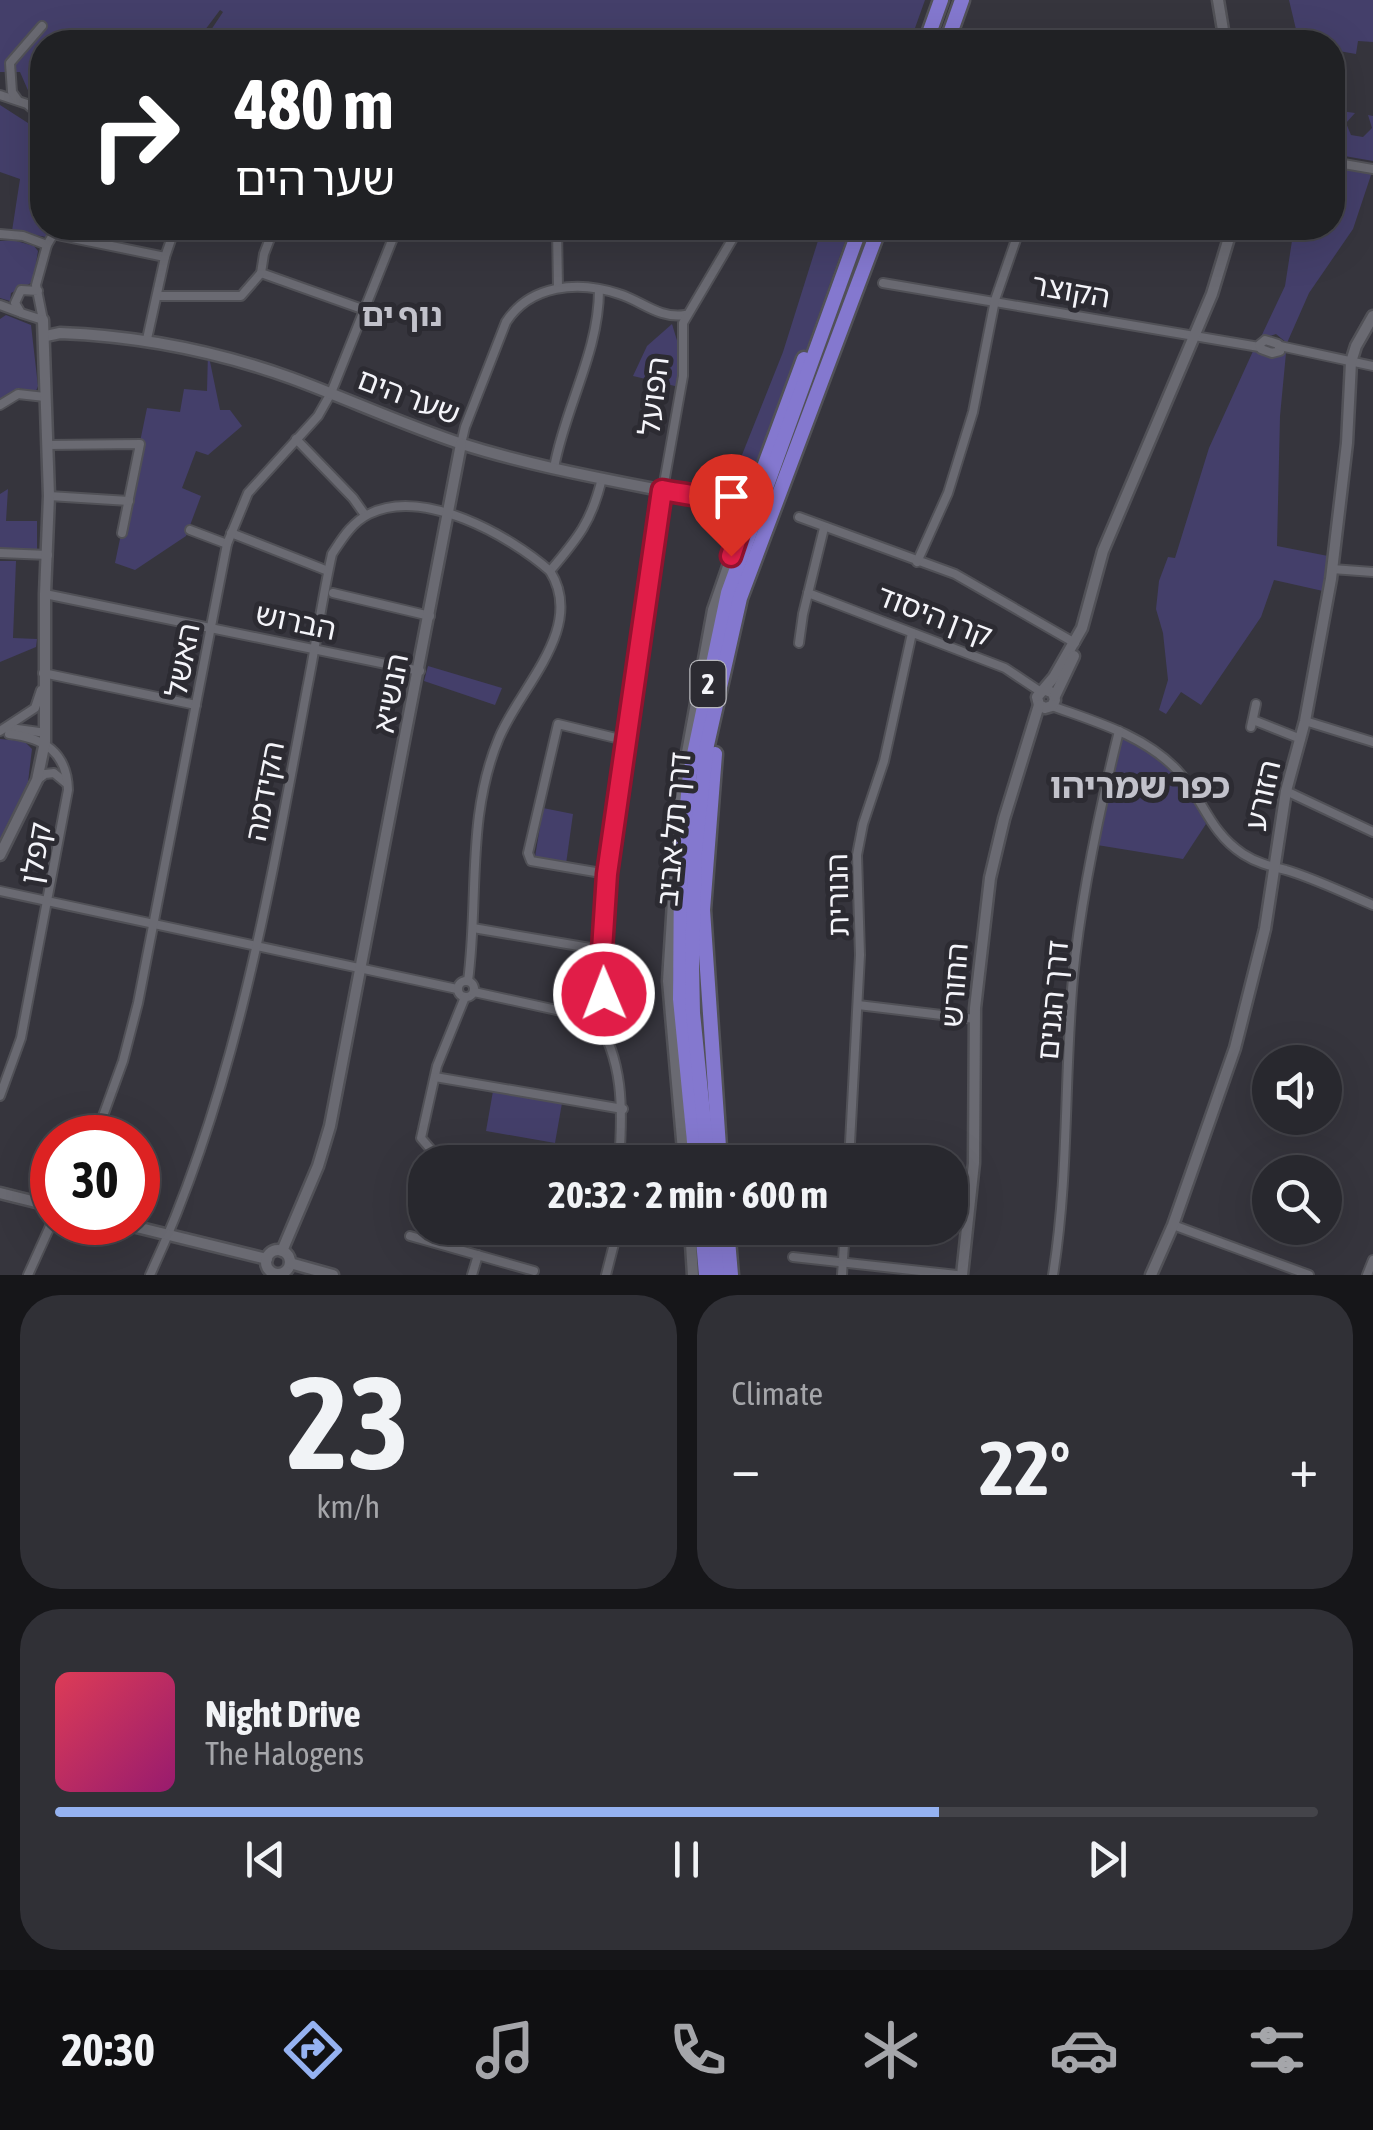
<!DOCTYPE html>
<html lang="en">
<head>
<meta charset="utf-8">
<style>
  :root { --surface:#28282e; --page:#303036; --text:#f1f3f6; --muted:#a5a6aa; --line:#44444a; --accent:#95b2f1 }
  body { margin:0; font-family:"Asap Condensed","Noto Sans Hebrew",sans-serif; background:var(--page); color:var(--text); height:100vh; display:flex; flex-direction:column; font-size:38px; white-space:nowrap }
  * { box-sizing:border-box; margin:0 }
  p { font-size:32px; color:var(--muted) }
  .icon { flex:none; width:55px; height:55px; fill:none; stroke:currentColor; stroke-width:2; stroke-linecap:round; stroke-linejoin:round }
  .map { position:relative; height:1275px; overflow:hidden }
  .sheet { display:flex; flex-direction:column; gap:20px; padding:20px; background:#161619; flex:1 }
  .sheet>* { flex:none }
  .guide { position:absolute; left:30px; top:30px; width:1315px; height:210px; border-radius:40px; box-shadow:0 10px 40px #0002,0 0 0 2px var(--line); background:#202124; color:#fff; overflow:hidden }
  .fabs { position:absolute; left:1252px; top:1045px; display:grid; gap:20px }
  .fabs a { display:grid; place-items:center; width:90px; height:90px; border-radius:50%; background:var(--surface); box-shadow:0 10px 40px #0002,0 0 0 2px var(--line); font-size:50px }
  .speed { position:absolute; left:30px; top:1115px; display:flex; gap:20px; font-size:50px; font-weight:700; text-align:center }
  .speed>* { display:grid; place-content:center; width:130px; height:130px; border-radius:50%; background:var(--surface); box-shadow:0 10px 40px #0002,0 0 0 2px var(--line); line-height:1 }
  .speed .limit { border:15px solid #d22; background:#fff; color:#111 }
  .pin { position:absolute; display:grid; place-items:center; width:85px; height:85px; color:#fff; margin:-102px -42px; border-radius:50% 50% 50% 0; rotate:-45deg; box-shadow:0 0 10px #0007 }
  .pin .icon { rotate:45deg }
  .me { position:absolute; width:110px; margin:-55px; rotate:359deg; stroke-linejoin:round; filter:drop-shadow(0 0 8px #0008) }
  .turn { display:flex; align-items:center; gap:35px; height:210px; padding:0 40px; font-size:45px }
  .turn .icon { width:130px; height:130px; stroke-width:2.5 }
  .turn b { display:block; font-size:70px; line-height:85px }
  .big { font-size:75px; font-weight:700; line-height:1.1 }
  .sheet .card { flex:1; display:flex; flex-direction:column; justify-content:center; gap:15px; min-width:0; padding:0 35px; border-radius:40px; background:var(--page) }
  .sheet .dial { align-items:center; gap:0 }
  .dial b { font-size:130px; line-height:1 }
  .song { display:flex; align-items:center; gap:30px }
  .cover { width:120px; height:120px; border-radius:15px; background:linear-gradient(135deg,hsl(350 70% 55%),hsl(320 70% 35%)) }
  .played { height:10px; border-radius:5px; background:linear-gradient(90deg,var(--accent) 70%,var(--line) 70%) }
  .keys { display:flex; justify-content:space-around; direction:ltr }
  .heat { display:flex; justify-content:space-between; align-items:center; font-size:55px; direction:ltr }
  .sheet .tiles { flex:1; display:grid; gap:20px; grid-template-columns:1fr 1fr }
  .card:last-child { grid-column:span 2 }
  .trip { position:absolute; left:408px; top:1145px; width:560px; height:100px; border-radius:40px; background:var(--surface); box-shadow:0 10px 40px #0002,0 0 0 2px var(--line); font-weight:700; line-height:100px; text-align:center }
  .menu { display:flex; height:160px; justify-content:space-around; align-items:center; background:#101012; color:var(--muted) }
  .menu .icon { width:70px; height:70px }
  .menu .on { color:var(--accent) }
  .menu b { font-size:45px; color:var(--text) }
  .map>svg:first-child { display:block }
</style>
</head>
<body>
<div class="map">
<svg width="1373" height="1275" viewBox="0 0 1373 1275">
  <rect width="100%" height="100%" fill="#36353d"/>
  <g fill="#443f6a">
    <path d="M0,0H925L910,42H289L270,34L264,42H203L223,12L220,10L196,42H42V110L28,99L30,95L20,72H0Z"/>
    <path d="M1289,0H1373V42L1358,41L1356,54L1333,50L1332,42H1299Z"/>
    <path d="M0,105L42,132V228H51L46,237L12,231L20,179L0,172Z"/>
    <path d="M1341,111L1355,113L1346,123L1351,135L1363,137L1372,128L1368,115L1373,116V161L1333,154V130L1338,129Z"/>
    <path d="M1333,165L1372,172L1353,229L1309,293L1287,343L1276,334L1260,339L1285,286L1294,228H1332Z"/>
    <path d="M822,228H850L804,356L741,515L724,500L783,352Z"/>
    <path d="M13,240L34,246L38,251L33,282L11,293L10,301L0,298V241Z"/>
    <path d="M6,315L31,325L38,386L36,391L18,388L0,401V319Z"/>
    <path d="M672,324L682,357L679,387L633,376L647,346Z"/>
    <path d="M1254,349L1265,354L1286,353L1280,416L1277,546L1328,556L1323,591L1274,580L1261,617L1201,705L1181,692L1166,714L1159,710L1168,680L1163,633L1156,609L1159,581L1168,557L1175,558L1209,448Z"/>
    <path d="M208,352L220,410H230L242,426L208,455L196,451L182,488L201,496L186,536L135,570L115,563L147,408L180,412L184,389L207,391Z"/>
    <path d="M8,489L6,521H37V551L0,549V494Z"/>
    <path d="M0,561H16L13,638L37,639L36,647L0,662Z"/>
    <path d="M428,666L502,688L495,705L424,681Z"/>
    <path d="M1120,735C1161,754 1190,782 1206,824L1183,859L1097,845Z"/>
    <path d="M0,739L24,741L32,749L28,782L0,839Z"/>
    <path d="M543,808L573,814L566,864L535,857Z"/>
    <path d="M493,1091L562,1103L555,1143L486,1131Z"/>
  </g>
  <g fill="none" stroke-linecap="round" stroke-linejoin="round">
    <g stroke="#515157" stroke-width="12">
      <g id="street">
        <path d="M0,95L27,104L42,117"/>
        <path d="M17,99L12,92L10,63L42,26"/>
        <path d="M1332,162L1373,169"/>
        <path d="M274,228L264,254L261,273L365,310"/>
        <path d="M557,228L558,288"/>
        <path d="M0,234L23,236L47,245"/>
        <path d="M53,234L165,257"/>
        <path d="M883,283L1259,347"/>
        <path d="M38,291L21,290L15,303L21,313L43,320L36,285L47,245L57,228"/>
        <path d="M158,296H241L261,273"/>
        <path d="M0,305L19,312"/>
        <path d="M147,339L165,257L175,228"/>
        <path d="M1265,340L1278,344L1280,351L1272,353L1261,349L1259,345Z"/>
        <path d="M1280,346L1373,366"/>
        <path d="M0,405L18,394L45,397"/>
        <path d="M296,439L353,498L365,515"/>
        <path d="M461,444L465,427L506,322C530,285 578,280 619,294C642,301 659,319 685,315"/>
        <path d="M47,445L140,444L122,533"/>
        <path d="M554,468C565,407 599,352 599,290"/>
        <path d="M49,496L129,501"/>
        <path d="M799,517L955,574L1075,643"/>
        <path d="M190,530L227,544"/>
        <path d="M231,533L328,571"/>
        <path d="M0,553L48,555"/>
        <path d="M917,562L948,493L973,412L995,300L1020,228"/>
        <path d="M1332,569L1373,572"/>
        <path d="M333,593L430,616"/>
        <path d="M808,593L1005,668L1041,692"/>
        <path d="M45,594L420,671"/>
        <path d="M799,643L803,614L824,528"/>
        <path d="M43,673L196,705"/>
        <path d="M1052,706C1096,722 1143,735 1176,769C1203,797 1208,831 1243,854C1257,863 1270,866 1286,870C1316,879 1344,893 1373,905"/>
        <path d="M1253,720L1301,739"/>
        <path d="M1305,721L1373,742"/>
        <path d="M1251,727L1256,704"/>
        <path d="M10,728L39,732"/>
        <path d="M0,731L35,708L41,690"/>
        <path d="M37,780L45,774L54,773L66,783"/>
        <path d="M1286,791L1373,832"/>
        <path d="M607,874L531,861L528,853L558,724L624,740"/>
        <path d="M0,891L457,989"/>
        <path d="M473,928L602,950"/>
        <circle cx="466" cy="989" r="8"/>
        <path d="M468,981C479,899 466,816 499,738C520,687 586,628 550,571C578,538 592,521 602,478"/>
        <path d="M474,992L575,1014H593"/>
        <path d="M465,997L437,1066L421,1138L433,1152L489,1162"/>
        <path d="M858,1005L975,1019"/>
        <path d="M593,1014L600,1006L604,994L602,950L607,874L655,534L683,376V323L739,228"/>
        <path d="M593,1014C624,1058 623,1110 619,1162"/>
        <path d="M435,1077L623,1109"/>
        <path d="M0,1096L21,1038L68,790C67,752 44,738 9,734"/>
        <path d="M95,1138L123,1061L138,1003L227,544L248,493L318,416L331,393L397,228"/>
        <path d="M733,1159L759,1162"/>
        <path d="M849,1162L860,955L857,855L863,824L884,761L912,633"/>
        <path d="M1173,1225L1309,1275"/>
        <path d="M410,1236L534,1271"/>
        <path d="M793,1257L957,1275"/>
        <path d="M28,1275L52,1222"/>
        <path d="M150,1275C236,1091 270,887 307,689C316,644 322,599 332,554C342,539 351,523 369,514C423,487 509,535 550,571"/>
        <path d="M472,1275L478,1255"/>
        <path d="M606,1275L618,1228"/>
        <path d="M842,1275L845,1228"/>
        <path d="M1053,1275C1069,1176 1064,1078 1073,978C1081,895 1099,812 1119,731"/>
        <path d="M1367,1275L1373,1260"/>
      </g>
    </g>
    <g stroke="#515157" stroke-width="15">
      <g id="secondary">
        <path d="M1218,0L1225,42"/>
        <path d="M46,336L60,333C139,336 216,351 291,378C348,399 404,425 462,444C547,471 636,484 723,503L733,509L741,529L713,610L680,791L668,981L684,1162"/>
        <path d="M1046,690L1053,693L1055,700L1052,706L1045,708L1039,705L1037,697L1054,677L1082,628L1103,551L1212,294L1232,228"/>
        <path d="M1055,696L1074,656"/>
        <path d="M0,855L37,780L45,742V594L49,496L43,320"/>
        <path d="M0,1193L52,1206"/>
        <path d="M116,1222L267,1259"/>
        <path d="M690,1228L693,1275"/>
        <circle cx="278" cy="1262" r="12"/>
        <path d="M282,1251L318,1166L330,1126L461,444"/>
        <path d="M290,1263L333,1275"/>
        <path d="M962,1275L974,1163L975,1008L990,878L1004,819L1039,705"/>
        <path d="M1151,1275L1173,1225L1235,1048L1265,929L1286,791L1305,721L1331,579L1347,443L1351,362L1356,346L1373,316"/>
      </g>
    </g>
    <g stroke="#515157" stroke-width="19">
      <g id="highway">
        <path d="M926,42L941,0"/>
        <path d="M947,42L962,0"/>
        <path d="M741,529L804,359"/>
        <path d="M715,754L703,910L720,1162"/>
        <path d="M696,1162L680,999L681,870L690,773L728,593L860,228"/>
        <path d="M708,1162L693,1013L692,966L695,851L707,745L740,598L879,228"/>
        <path d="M702,1228L706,1275"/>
        <path d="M714,1228L719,1275"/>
        <path d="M727,1228L731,1275"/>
      </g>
    </g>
    <use href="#street" stroke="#6a6a72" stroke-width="8"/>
    <use href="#secondary" stroke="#6a6a72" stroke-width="10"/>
    <use href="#highway" stroke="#8478cf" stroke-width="14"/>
  </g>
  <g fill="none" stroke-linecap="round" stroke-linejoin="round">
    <g stroke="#92132f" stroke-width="25">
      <path id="route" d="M604,994L602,950L607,874L662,490C691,496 733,495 740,529L731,556"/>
    </g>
    <use href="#route" stroke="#e11d48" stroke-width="18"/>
  </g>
  <g text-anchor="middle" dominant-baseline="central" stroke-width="10" stroke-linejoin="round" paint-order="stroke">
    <rect fill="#2c2b32" stroke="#b8b8bd" stroke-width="2.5" x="690.5" y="661" width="35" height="46" rx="8"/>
    <g font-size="28" font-weight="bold" fill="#f4f4f9">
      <text x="708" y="684">2</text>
    </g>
    <g font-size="30" fill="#f4f4f9" stroke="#2c2b32">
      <text transform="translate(1071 290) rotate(10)">הקוצר</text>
      <text transform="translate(409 396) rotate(21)">שער הים</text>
      <text transform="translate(653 396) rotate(-83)">הפועל</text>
      <text transform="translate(935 615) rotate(21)">קרן היסוד</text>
      <text transform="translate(296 621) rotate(12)">הברוש</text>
      <text transform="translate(182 660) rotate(-79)">האשל</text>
      <text transform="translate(390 693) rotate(-79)">הנשיא</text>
      <text transform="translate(264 791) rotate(-79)">הקידמה</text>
      <text transform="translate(1262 795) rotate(-77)">הזורע</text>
      <text transform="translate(673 829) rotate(-85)">דרך תל-אביב</text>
      <text transform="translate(35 853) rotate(-80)">קפלן</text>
      <text transform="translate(837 895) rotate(-91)">הנורית</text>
      <text transform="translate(954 985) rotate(-86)">החורש</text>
      <text transform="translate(1052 1000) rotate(-85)">דרך הגנים</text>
    </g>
    <g font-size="32" font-weight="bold" fill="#c2c2cb" stroke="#2c2b32">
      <text x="402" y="314">נוף ים</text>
    </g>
    <g font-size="35" font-weight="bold" fill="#c2c2cb" stroke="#2c2b32">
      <text x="1140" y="785">כפר שמריהו</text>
    </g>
  </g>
</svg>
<div class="fabs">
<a><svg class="icon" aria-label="sound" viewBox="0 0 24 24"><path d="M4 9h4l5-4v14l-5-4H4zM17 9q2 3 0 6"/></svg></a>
<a><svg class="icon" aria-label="search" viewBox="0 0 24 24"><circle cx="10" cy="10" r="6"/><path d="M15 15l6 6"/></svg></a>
</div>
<div class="speed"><div class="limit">30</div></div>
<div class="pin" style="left:731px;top:556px;background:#d93025"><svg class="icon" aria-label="arrive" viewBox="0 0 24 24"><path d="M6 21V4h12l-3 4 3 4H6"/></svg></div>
<svg class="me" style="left:604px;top:994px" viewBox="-20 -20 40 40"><circle r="17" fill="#e11d48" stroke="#fff" stroke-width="3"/><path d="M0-11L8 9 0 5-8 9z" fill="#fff"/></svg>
<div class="trip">20:32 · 2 min · 600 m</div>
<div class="guide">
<div class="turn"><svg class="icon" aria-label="right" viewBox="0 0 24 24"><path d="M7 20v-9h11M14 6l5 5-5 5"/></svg><div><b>480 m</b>שער הים</div></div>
</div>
</div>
<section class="sheet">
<div class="tiles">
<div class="card dial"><b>23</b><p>km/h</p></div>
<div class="card"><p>Climate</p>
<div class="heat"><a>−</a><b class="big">22°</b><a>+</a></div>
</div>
<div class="card">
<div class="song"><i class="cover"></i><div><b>Night Drive</b><p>The Halogens</p></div></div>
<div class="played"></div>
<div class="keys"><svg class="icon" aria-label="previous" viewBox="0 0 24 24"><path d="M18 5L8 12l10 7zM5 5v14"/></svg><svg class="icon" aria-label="pause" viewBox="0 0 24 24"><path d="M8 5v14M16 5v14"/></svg><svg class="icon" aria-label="next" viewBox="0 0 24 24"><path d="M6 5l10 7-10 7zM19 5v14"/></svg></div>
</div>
</div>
</section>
<nav class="menu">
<b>20:30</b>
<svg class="icon on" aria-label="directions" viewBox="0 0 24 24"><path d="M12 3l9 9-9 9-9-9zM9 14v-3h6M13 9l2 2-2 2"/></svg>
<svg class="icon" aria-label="music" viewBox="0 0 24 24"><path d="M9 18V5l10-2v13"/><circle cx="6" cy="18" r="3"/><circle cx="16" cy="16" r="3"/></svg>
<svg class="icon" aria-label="phone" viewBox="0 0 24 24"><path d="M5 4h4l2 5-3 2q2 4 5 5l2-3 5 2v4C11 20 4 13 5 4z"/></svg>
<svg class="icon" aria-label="climate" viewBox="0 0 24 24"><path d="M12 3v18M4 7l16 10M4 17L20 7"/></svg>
<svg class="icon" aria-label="car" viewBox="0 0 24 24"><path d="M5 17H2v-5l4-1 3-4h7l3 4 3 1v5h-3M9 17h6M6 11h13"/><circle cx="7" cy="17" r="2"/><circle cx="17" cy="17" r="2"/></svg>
<svg class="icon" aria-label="filters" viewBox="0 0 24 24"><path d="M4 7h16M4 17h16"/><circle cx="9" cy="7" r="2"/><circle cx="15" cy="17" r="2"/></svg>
</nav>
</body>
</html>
